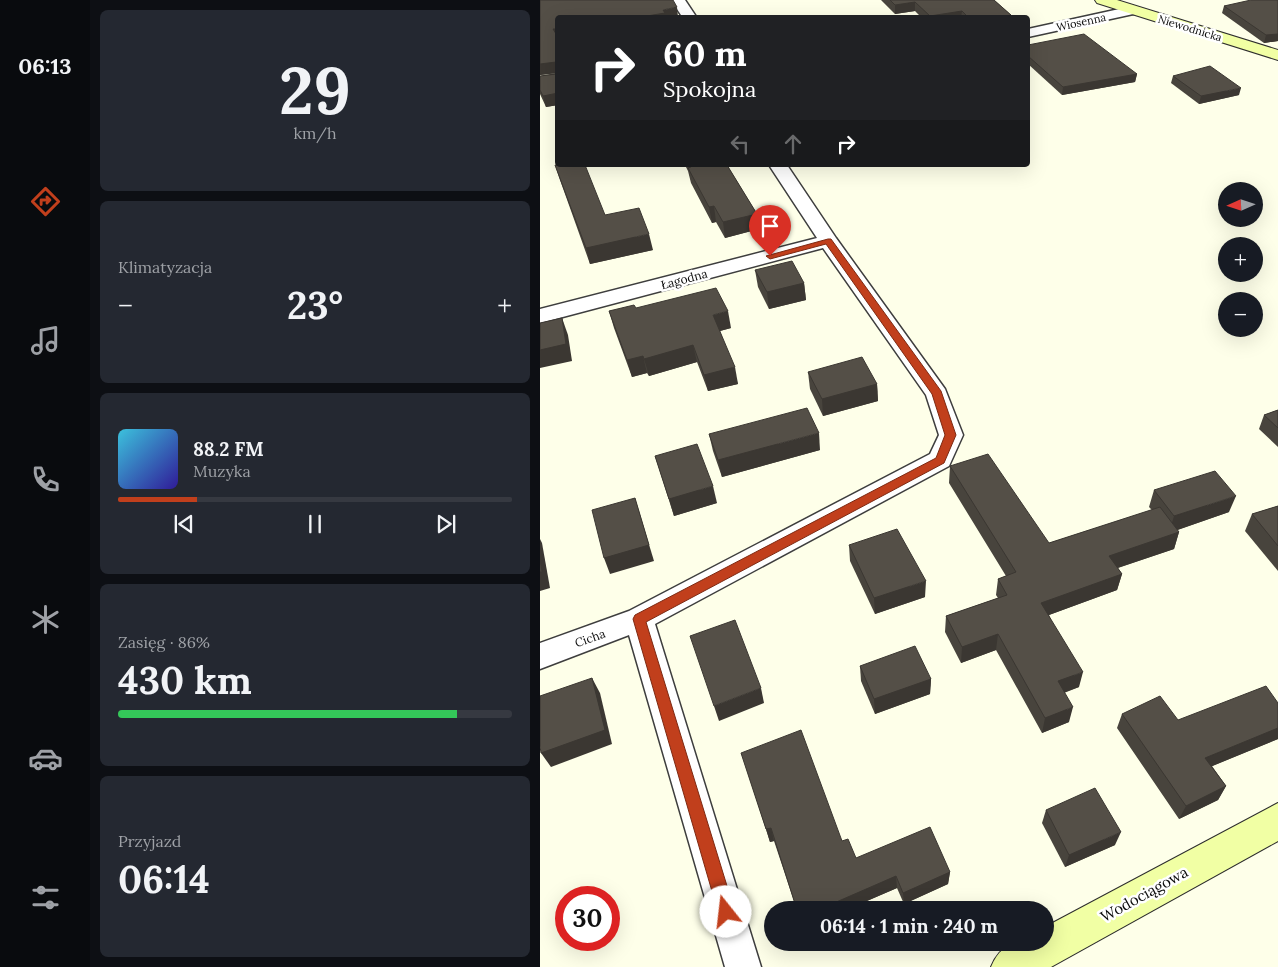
<!DOCTYPE html>
<html lang="pl">
<head>
<meta charset="utf-8">
<style>
  :root { --surface:#171b24; --page:#242831; --text:#f1f3f6; --muted:#9ea1a6; --line:#363941; --accent:#c13f1c }
  body { margin:0; font-family:Lora,serif; background:var(--page); color:var(--text); height:100vh; display:flex; flex-direction:column; font-size:19px; white-space:nowrap }
  * { box-sizing:border-box; margin:0 }
  p { font-size:16px; color:var(--muted) }
  .icon { flex:none; width:28px; height:28px; fill:none; stroke:currentColor; stroke-width:2; stroke-linecap:round; stroke-linejoin:round }
  .map { position:relative; flex:1; overflow:hidden }
  .drawer { display:flex; flex-direction:column; gap:10px; padding:10px; background:#0d0f14; width:450px }
  .drawer>* { flex:none }
  .guide { position:absolute; left:15px; top:15px; width:475px; height:152px; border-radius:5px; box-shadow:0 5px 20px #0002; background:#202124; color:#fff; overflow:hidden }
  .needle { width:32px; rotate:267deg }
  .tools { position:absolute; left:678px; top:182px; display:grid; gap:10px }
  .tools a { display:grid; place-items:center; width:45px; height:45px; border-radius:50%; background:var(--surface); box-shadow:0 5px 20px #0002; font-size:25px }
  .speed { position:absolute; left:15px; top:886px; display:flex; gap:10px; font-size:25px; font-weight:700; text-align:center }
  .speed>* { display:grid; place-content:center; width:65px; height:65px; border-radius:50%; background:var(--surface); box-shadow:0 5px 20px #0002; line-height:1 }
  .speed .limit { border:8px solid #d22; background:#fff; color:#111 }
  .pin { position:absolute; display:grid; place-items:center; width:42px; height:42px; color:#fff; margin:-51px -21px; border-radius:50% 50% 50% 0; rotate:-45deg; box-shadow:0 0 5px #0007 }
  .pin .icon { rotate:45deg }
  .me { position:absolute; width:55px; margin:-28px; rotate:344deg; stroke-linejoin:round; filter:drop-shadow(0 0 4px #0008) }
  .turn { display:flex; align-items:center; gap:18px; height:105px; padding:0 25px; font-size:22px }
  .turn .icon { width:65px; height:65px; stroke-width:2.5 }
  .turn b { display:block; font-size:35px; line-height:42px }
  .lanes { display:flex; align-items:center; height:48px; padding:0 25px; background:#0003; justify-content:center; gap:25px; direction:ltr }
  .lanes .off { opacity:.35 }
  .big { font-size:38px; font-weight:700; line-height:1.1 }
  .drawer .widget { flex:1; display:flex; flex-direction:column; justify-content:center; gap:8px; min-width:0; padding:0 18px; border-radius:8px; background:var(--page) }
  .drawer .dial { align-items:center; gap:0 }
  .dial b { font-size:65px; line-height:1 }
  .song { display:flex; align-items:center; gap:15px }
  .cover { width:60px; height:60px; border-radius:8px; background:linear-gradient(135deg,hsl(190 70% 55%),hsl(250 70% 35%)) }
  .played { height:5px; border-radius:2px; background:linear-gradient(90deg,var(--accent) 20%,var(--line) 20%) }
  .keys { display:flex; justify-content:space-around; direction:ltr }
  .heat { display:flex; justify-content:space-between; align-items:center; font-size:28px; direction:ltr }
  .charge { height:8px; border-radius:4px; background:linear-gradient(90deg,#34c759 86%,var(--line) 0) }
  .trip { position:absolute; left:224px; top:901px; width:290px; height:50px; border-radius:25px; background:var(--surface); box-shadow:0 5px 20px #0002; font-weight:700; line-height:50px; text-align:center }
  main { display:flex; flex:1; min-height:0 }
  .menu { display:flex; flex-direction:column; width:90px; justify-content:space-around; align-items:center; background:#090b0e; color:var(--muted) }
  .menu .icon { width:35px; height:35px }
  .menu .current { color:var(--accent) }
  .menu b { font-size:22px; color:var(--text) }
  .map>svg:first-child { display:block }
</style>
</head>
<body>
<main>
<nav class="menu">
<b>06:13</b>
<svg class="icon current" aria-label="directions" viewBox="0 0 24 24"><path d="M12 3l9 9-9 9-9-9zM9 14v-3h6M13 9l2 2-2 2"/></svg>
<svg class="icon" aria-label="music" viewBox="0 0 24 24"><path d="M9 18V5l10-2v13"/><circle cx="6" cy="18" r="3"/><circle cx="16" cy="16" r="3"/></svg>
<svg class="icon" aria-label="phone" viewBox="0 0 24 24"><path d="M5 4h4l2 5-3 2q2 4 5 5l2-3 5 2v4C11 20 4 13 5 4z"/></svg>
<svg class="icon" aria-label="climate" viewBox="0 0 24 24"><path d="M12 3v18M4 7l16 10M4 17L20 7"/></svg>
<svg class="icon" aria-label="car" viewBox="0 0 24 24"><path d="M5 17H2v-5l4-1 3-4h7l3 4 3 1v5h-3M9 17h6M6 11h13"/><circle cx="7" cy="17" r="2"/><circle cx="17" cy="17" r="2"/></svg>
<svg class="icon" aria-label="filters" viewBox="0 0 24 24"><path d="M4 7h16M4 17h16"/><circle cx="9" cy="7" r="2"/><circle cx="15" cy="17" r="2"/></svg>
</nav>
<section class="drawer">
<div class="widget dial"><b>29</b><p>km/h</p></div>
<div class="widget"><p>Klimatyzacja</p>
<div class="heat"><a>−</a><b class="big">23°</b><a>+</a></div>
</div>
<div class="widget">
<div class="song"><i class="cover"></i><div><b>88.2 FM</b><p>Muzyka</p></div></div>
<div class="played"></div>
<div class="keys"><svg class="icon" aria-label="previous" viewBox="0 0 24 24"><path d="M18 5L8 12l10 7zM5 5v14"/></svg><svg class="icon" aria-label="pause" viewBox="0 0 24 24"><path d="M8 5v14M16 5v14"/></svg><svg class="icon" aria-label="next" viewBox="0 0 24 24"><path d="M6 5l10 7-10 7zM19 5v14"/></svg></div>
</div>
<div class="widget"><p>Zasięg · 86%</p><b class="big">430 km</b><div class="charge"></div></div>
<div class="widget"><p>Przyjazd</p><b class="big">06:14</b></div>
</section>
<div class="map">
<svg width="738" height="967" viewBox="0 0 738 967">
  <rect width="100%" height="100%" fill="#feffe9"/>
  <g fill="none" stroke-linecap="round" stroke-linejoin="round">
    <g stroke="#3e3e3e" stroke-width="3">
      <g id="street">
        <path d="M131,0H145L157,18H143Z"/>
        <path d="M593,6L600,10L598,13L488,37V29Z"/>
        <path d="M229,165H247L296,238L405,389L423,435L409,466L115,624L221,967H185L89,635L0,669V643L89,611L390,454L399,435L386,395L283,248L0,323V309L277,238Z"/>
      </g>
    </g>
    <g stroke="#2d2d2d" stroke-width="2">
      <g id="secondary">
        <path d="M555,0H577L738,50V60L557,3Z"/>
        <path d="M738,803V841L511,967H451C462,940 479,942 505,942V927Z"/>
      </g>
    </g>
    <use href="#street" fill="#fff" fill-rule="evenodd"/>
    <use href="#secondary" fill="#f1ffa4" fill-rule="evenodd"/>
  </g>
  <g fill="#48443d">
    <path d="M341,0H454L471,15V18H382L375,11L355,14Z"/>
    <path d="M738,0V41L724,43L682,13L684,6Z"/>
    <path d="M0,4L138,17L18,18V105L6,107L0,94V76L16,73L0,75Z"/>
    <path d="M488,45L597,74L595,82L522,95L488,64Z"/>
    <path d="M633,76L699,95L659,104L631,83Z"/>
    <path d="M15,165L65,215L113,250L50,264L20,180Z"/>
    <path d="M145,165H187L217,214L219,229L185,238L176,222L172,223L151,183L148,171Z"/>
    <path d="M215,270L264,283L266,300L229,309L218,287Z"/>
    <path d="M96,308L191,328L180,331L198,384L168,391L157,362L109,376L107,373L92,377L74,328L69,311Z"/>
    <path d="M268,372L337,384L338,401L283,416L270,389Z"/>
    <path d="M738,410V447L719,429L724,415Z"/>
    <path d="M169,434L280,450L182,477L173,451Z"/>
    <path d="M115,456L177,503L134,516Z"/>
    <path d="M410,466L509,543L612,510L609,507L614,490L689,512L637,530L639,532L634,549L578,568L582,574L577,590L509,615L539,687L524,693L529,722L502,733L456,650L421,663L405,632L406,616L458,598L456,595L458,579L466,576L409,483Z"/>
    <path d="M738,506V571L705,531L712,514Z"/>
    <path d="M309,545L385,597L335,614L310,561Z"/>
    <path d="M320,666L391,679L390,694L335,714L321,681Z"/>
    <path d="M738,703V739L672,766L686,786L678,800L639,819L577,728L582,714L638,720Z"/>
    <path d="M206,767L302,841L316,858L410,872L408,884L364,904L357,888L306,910H257L234,841L230,842Z"/>
    <path d="M506,810L575,845L525,867L502,823Z"/>
  </g>
  <g fill="#3b3732">
    <path d="M375,2V11L355,14V5Z"/>
    <path d="M137,7L138,17L95,18L123,10Z"/>
    <path d="M422,11L421,18H390V16Z"/>
    <path d="M471,15V18H459Z"/>
    <path d="M13,29H18V40Z"/>
    <path d="M738,34V41L724,43L726,35Z"/>
    <path d="M16,62L18,73L0,75V64Z"/>
    <path d="M597,74L595,82L522,95L523,87Z"/>
    <path d="M701,88L699,95L659,104L661,96Z"/>
    <path d="M18,93V105L6,107L3,96Z"/>
    <path d="M174,206L176,222L172,223L169,207Z"/>
    <path d="M217,214L219,229L185,238L183,222Z"/>
    <path d="M109,234L113,250L50,264L46,248Z"/>
    <path d="M264,283L266,300L229,309L227,292Z"/>
    <path d="M188,311L191,328L176,332L173,315Z"/>
    <path d="M22,318L28,335L32,361L0,368V350Z"/>
    <path d="M153,345L157,362L109,376L104,359Z"/>
    <path d="M103,356L107,373L92,377L87,360Z"/>
    <path d="M195,367L198,384L168,391L164,375Z"/>
    <path d="M337,384L338,401L283,416L282,399Z"/>
    <path d="M279,433L280,450L182,477L178,460Z"/>
    <path d="M173,486L177,503L134,516L129,499Z"/>
    <path d="M696,496L689,512L629,533L634,516Z"/>
    <path d="M95,498L114,561L70,574L64,558Z"/>
    <path d="M639,532L634,549L565,572L569,556Z"/>
    <path d="M0,539L2,543L10,588L0,591Z"/>
    <path d="M582,574L577,590L498,619L501,603Z"/>
    <path d="M386,581L385,597L335,614L334,598Z"/>
    <path d="M458,634L456,650L421,663L422,647Z"/>
    <path d="M543,672L539,687L514,696L518,681Z"/>
    <path d="M52,678L60,693L72,744L11,767L1,753Z"/>
    <path d="M391,679L390,694L335,714L334,699Z"/>
    <path d="M221,688L224,703L179,721L174,706Z"/>
    <path d="M533,707L529,722L502,733L505,718Z"/>
    <path d="M738,728V739L658,772L665,758Z"/>
    <path d="M686,786L678,800L639,819L646,806Z"/>
    <path d="M231,828L234,841L230,842L226,829Z"/>
    <path d="M581,832L575,845L525,867L529,855Z"/>
    <path d="M410,872L408,884L364,904L363,893Z"/>
    <path d="M356,876L357,888L306,910H278Z"/>
  </g>
  <g fill="#544f47" stroke="#3b3732">
    <path d="M0,0H133L137,7L123,10L125,13L95,18H18V29H13L18,37V93L3,96L0,90V76L16,74V62L0,64Z"/>
    <path d="M350,0H454L471,15L459,18H429L422,11L390,16L375,2L355,5Z"/>
    <path d="M711,0H738V34L726,35L684,6Z"/>
    <path d="M544,34L597,74L523,87L488,56V45Z"/>
    <path d="M670,66L701,88L661,96L633,76Z"/>
    <path d="M15,165H45L65,215L99,208L109,234L46,248Z"/>
    <path d="M150,165H187L217,214L183,222L174,206L169,207L148,168L151,167Z"/>
    <path d="M252,261L264,283L227,292L215,270Z"/>
    <path d="M176,288L188,311L173,315L195,367L164,375L153,345L104,359L103,356L87,360L69,311L94,305L96,308Z"/>
    <path d="M22,318L26,344L0,350V323Z"/>
    <path d="M322,357L337,384L282,399L268,372Z"/>
    <path d="M267,408L279,433L178,460L169,434Z"/>
    <path d="M738,410V428L724,415Z"/>
    <path d="M157,444L173,486L129,499L115,456Z"/>
    <path d="M448,454L509,543L620,507L639,532L569,556L582,574L501,603L543,672L518,681L533,707L505,718L458,634L422,647L406,616L467,595L458,579L476,572L410,466Z"/>
    <path d="M675,471L696,496L634,516L614,490Z"/>
    <path d="M95,498L109,545L64,558L52,510Z"/>
    <path d="M738,506V546L712,514Z"/>
    <path d="M357,529L386,581L334,598L309,545Z"/>
    <path d="M0,559L2,572H0Z"/>
    <path d="M195,620L221,688L174,706L150,636Z"/>
    <path d="M375,646L391,679L334,699L320,666Z"/>
    <path d="M52,678L65,730L1,753L0,746V696Z"/>
    <path d="M726,686L738,703V728L665,758L686,786L646,806L582,714L620,696L638,720Z"/>
    <path d="M261,730L302,841L308,839L316,858L390,827L410,872L363,893L356,876L278,910H257L231,828L226,829L201,753Z"/>
    <path d="M555,788L581,832L529,855L506,810Z"/>
  </g>
  <path fill="#c13f1c" stroke="#7d2912" d="M288,239H291L401,391L416,435L404,463L106,622L195,912L192,918L186,920L181,918L178,912L93,619L95,615L396,458L405,435L392,394L286,244L230,259L226,256Z"/>
  <g text-anchor="middle" dominant-baseline="central" stroke-width="5" stroke-linejoin="round" paint-order="stroke">
    <g font-size="11" fill="#0b0b0b" stroke="#fff">
      <text transform="translate(541 22) rotate(-12)">Wiosenna</text>
      <text transform="translate(650 28) rotate(17)">Niewodnicka</text>
    </g>
    <g font-size="12" fill="#0b0b0b" stroke="#fff">
      <text transform="translate(144 279) rotate(-15)">Łagodna</text>
      <text transform="translate(50 638) rotate(-20)">Cicha</text>
    </g>
    <g font-size="15" fill="#0b0b0b" stroke="#fff">
      <text transform="translate(604 894) rotate(-29)">Wodociągowa</text>
    </g>
  </g>
</svg>
<div class="tools">
<a><svg class="needle" viewBox="-14 -14 28 28"><path d="M0-13l5 13h-10z" fill="#e53935"/><path d="M0 13l5-13h-10z" fill="#9ea1a6"/></svg></a>
<a>+</a>
<a>−</a>
</div>
<div class="speed"><div class="limit">30</div></div>
<div class="pin" style="left:230px;top:256px;background:#d93025"><svg class="icon" aria-label="arrive" viewBox="0 0 24 24"><path d="M6 21V4h12l-3 4 3 4H6"/></svg></div>
<svg class="me" style="left:186px;top:912px" viewBox="-20 -20 40 40"><circle r="19" fill="#fff"/><path d="M0-13L10 11 0 6-10 11z" fill="#c13f1c"/></svg>
<div class="trip">06:14 · 1 min · 240 m</div>
<div class="guide">
<div class="turn"><svg class="icon" aria-label="right" viewBox="0 0 24 24"><path d="M7 20v-9h11M14 6l5 5-5 5"/></svg><div><b>60 m</b>Spokojna</div></div>
<div class="lanes"><svg class="icon off" aria-label="left" viewBox="0 0 24 24"><path d="M17 20v-9H6M10 6l-5 5 5 5"/></svg><svg class="icon off" aria-label="ahead" viewBox="0 0 24 24"><path d="M12 20V5M6 11l6-6 6 6"/></svg><svg class="icon" aria-label="right" viewBox="0 0 24 24"><path d="M7 20v-9h11M14 6l5 5-5 5"/></svg></div>
</div>
</div>
</main>
</body>
</html>
